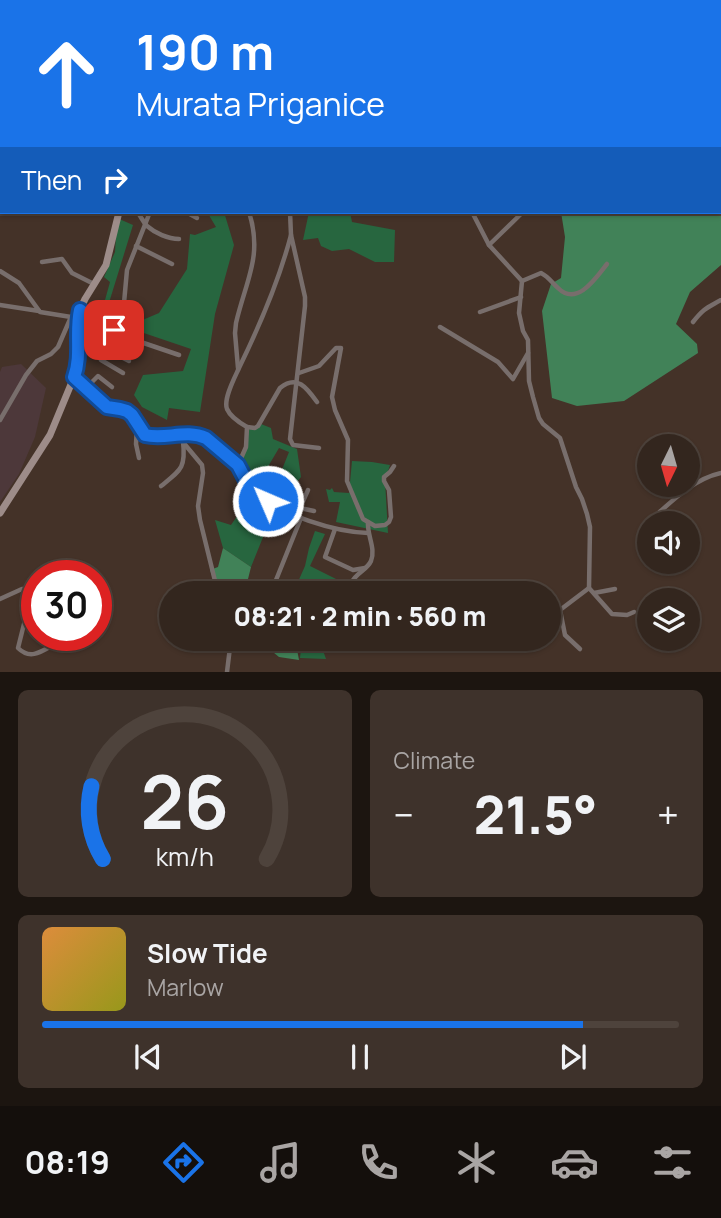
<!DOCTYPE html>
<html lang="en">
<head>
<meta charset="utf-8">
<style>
  :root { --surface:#33261e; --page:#3e322b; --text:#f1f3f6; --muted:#a9a5a4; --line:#4e433c; --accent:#1a73e8 }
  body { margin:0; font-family:Manrope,sans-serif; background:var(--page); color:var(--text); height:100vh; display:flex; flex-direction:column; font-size:26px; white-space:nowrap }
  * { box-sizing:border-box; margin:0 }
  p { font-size:23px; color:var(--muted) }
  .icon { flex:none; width:38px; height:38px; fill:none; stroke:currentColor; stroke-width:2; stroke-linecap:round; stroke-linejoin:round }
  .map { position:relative; height:672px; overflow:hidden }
  .side { display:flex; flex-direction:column; gap:18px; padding:18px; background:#1c1510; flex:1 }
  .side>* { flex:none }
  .top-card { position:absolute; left:0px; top:0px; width:721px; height:214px; box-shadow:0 2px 5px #0004,0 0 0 2px var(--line); background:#1a73e8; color:#fff; overflow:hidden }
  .needle { width:46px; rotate:185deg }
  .controls { position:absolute; left:637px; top:434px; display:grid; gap:14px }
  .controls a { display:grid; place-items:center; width:63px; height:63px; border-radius:50%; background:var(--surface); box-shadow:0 2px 5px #0004,0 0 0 2px var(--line); font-size:35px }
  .speed { position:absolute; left:21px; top:560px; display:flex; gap:14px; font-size:35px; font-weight:700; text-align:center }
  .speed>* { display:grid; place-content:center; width:91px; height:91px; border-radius:50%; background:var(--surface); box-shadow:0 2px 5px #0004,0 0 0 2px var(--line); line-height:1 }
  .speed .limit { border:10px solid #d22; background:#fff; color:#111 }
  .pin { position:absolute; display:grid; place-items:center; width:60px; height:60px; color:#fff; margin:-30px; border-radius:14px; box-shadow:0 4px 10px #0006 }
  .me { position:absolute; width:77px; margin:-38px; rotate:315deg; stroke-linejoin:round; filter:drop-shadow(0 0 5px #0008) }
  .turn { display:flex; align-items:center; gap:24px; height:147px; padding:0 21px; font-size:32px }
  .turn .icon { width:91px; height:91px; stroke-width:2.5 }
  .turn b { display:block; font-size:49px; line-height:60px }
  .then { display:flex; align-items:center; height:66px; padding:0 21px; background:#0003; gap:14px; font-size:26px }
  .big { font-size:52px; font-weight:800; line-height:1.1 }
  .side .card { flex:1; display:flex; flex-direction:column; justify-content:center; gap:10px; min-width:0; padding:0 24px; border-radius:10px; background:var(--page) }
  .side .dial { align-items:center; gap:0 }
  .dial svg { height:182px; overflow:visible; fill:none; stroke:var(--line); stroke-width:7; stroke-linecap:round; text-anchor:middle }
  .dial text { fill:var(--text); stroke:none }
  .song { display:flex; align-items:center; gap:21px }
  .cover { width:84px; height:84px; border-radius:10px; background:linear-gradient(135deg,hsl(30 70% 55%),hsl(60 70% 35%)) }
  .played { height:7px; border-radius:4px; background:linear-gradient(90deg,var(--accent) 85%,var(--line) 85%) }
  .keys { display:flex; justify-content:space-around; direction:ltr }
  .heat { display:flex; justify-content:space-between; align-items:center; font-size:38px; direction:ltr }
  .side .tiles { flex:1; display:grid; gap:18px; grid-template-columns:1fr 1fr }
  .card:last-child { grid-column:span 2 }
  .trip { position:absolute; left:159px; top:581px; width:402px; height:70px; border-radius:35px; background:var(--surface); box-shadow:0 2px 5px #0004,0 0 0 2px var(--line); font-weight:800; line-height:70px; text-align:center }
  .menu { display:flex; height:112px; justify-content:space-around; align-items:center; background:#140f0c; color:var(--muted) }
  .menu .icon { width:49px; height:49px }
  .menu .active { color:var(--accent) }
  .menu b { font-size:32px; color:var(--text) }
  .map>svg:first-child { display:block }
</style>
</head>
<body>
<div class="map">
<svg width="721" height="672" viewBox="0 0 721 672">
  <rect width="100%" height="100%" fill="#443228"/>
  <path fill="#4d383a" d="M21,364L46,388L35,437L19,474L0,502V372L2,367Z"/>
  <g fill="#27663f">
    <path d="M207,212H224L234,245L215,314L200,412L169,408L167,420L142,407L134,395L143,375L183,371L191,349L126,327L159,313L187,269L190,234L195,235L216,227Z"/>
    <path d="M309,212H350L352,222L395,230L394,262H375L349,249L332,251L321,246L318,238L303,240Z"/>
    <path d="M117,218L133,225L104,319L97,313L105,300L110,282L104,277L115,252Z"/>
    <path d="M261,424L271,428L273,439L297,449L301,477L288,494L281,491L284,479L279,477L289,452L279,448L256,487L239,463L246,447V431Z"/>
    <path d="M352,461L372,462L390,465L385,480L388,533L336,522L340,502H329L326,489L330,490L332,488L334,492L349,493Z"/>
    <path d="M264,504L274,510L251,567L223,548L215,520L231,525L244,506L255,515Z"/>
    <path d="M315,531L325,534L310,566L342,582L336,593H293L305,566L309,548Z"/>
    <path d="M302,639H319L326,659L300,658Z"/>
  </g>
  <g fill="#418258">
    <path d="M510,0H681L682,2H511Z"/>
    <path d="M719,50L721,52V265L690,292L676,324L697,344L698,353L624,401L577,406L552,398L542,311L551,284L561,278L565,237L561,212H719Z"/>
    <path d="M223,548L251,567L248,579L270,593H218L210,570L218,567Z"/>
    <path d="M257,639H295L299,660L279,657Z"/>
  </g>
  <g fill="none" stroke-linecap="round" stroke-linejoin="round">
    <g stroke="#786e6c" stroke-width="4.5">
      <path d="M477,0L479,2"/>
      <path d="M705,0L706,2"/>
      <path d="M86,2V0"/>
      <path d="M114,2V0"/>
      <path d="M368,2L369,0"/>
      <path d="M398,2L400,0"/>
      <path d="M429,2L433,0"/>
      <path d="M484,2L485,0"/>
      <path d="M0,7H2"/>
      <path d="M719,18L721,19"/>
      <path d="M719,32L721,35"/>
      <path d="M137,212C141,216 143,222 147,226C155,233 168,239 179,239"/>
      <path d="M186,212L197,218"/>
      <path d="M290,212L291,235L305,297V306L290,439L293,445L319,448"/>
      <path d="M472,212L489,245L522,281"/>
      <path d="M489,245L523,212"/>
      <path d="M136,246L172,264"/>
      <path d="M42,262L62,259L72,273L94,284"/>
      <path d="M0,271L19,283L40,312L71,317L80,310L93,320L123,336L179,355"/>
      <path d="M522,281L519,313L523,331L528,340L529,381L533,397L539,418L543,424L560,438L576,487L582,499L587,514L590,527L589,588L612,614L627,615L634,612"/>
      <path d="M522,281L541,273C549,277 552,283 558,288C577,307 596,278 607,264"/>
      <path d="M124,303L127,270L150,212"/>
      <path d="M0,305L39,311"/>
      <path d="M480,312L521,297"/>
      <path d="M693,322C704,308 707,308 721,300"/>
      <path d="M440,327L498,362L513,379L528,353"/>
      <path d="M78,335L129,361"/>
      <path d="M94,345L101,360L123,373"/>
      <path d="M238,368L235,333L236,323C246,280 263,256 249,212"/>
      <path d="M299,373L319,366L336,348H341L332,397L335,410L348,440L347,481L363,519L375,526L385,525L389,522L391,517L389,490L384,481V477L390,472L394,466"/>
      <path d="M75,377L107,407L127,411L132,415L145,435C165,440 186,429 206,438C214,443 234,459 239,466C245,475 248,485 256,493C281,515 335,532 368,533"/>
      <path d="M88,389L91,383L98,376L112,387"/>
      <path d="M0,420L26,375L37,361L51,354L58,347L71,317"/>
      <path d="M137,426L136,444L139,458"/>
      <path d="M247,427L255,428L258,426L280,388C297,374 307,388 317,402"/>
      <path d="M177,435L202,465L203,473L198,506L200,520L218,593"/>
      <path d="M238,465L246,447L247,427C240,423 230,416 227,409C223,399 235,377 239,368C260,325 279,281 291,235"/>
      <path d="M161,486C181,470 186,468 183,441"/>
      <path d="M285,508H300L314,511"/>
      <path d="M300,508L308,490"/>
      <path d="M653,518C673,500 694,479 721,473"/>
      <path d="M335,529L325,557L353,570L365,568"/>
      <path d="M274,585L301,518"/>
      <path d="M350,593C351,592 352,583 352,582C356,573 367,570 371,561C376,548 367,536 368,522"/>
      <path d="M594,593L615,589"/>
      <path d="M0,599L22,589H28L30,600L18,648C30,660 41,652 53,645"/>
      <path d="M346,639L349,648"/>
      <path d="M580,649L565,635L560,610L589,588"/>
      <path d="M227,672L231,639"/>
    </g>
    <g stroke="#9d8c89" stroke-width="7">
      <path d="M162,2L163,0"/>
      <path d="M0,58H2"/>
      <path d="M0,513L50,435L74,377L78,367L79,353L77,325L80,310L85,299L106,265L119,212"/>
    </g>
  </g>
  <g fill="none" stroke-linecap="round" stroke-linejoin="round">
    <g stroke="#114b97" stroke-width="18">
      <path id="route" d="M114,330L93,320L80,310C75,333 82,355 74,377L107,407L120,409L127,411L132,415L145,435C165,440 186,429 206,438L238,465L248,484L257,494L268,501"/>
    </g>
    <use href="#route" stroke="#1a73e8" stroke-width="12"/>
  </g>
</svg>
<div class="controls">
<a><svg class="needle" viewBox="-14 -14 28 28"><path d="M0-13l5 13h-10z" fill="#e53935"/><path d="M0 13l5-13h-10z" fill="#a9a5a4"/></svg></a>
<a><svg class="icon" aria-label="sound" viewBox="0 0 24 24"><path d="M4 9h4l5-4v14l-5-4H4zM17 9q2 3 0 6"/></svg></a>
<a><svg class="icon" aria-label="layers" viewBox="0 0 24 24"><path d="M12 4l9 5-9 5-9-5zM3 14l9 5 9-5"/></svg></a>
</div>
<div class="speed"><div class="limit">30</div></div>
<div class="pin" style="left:114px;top:330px;background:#d93025"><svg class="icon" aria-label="arrive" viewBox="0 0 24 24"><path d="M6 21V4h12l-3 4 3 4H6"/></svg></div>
<svg class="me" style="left:268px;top:501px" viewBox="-20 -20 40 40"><circle r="17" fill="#1a73e8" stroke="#fff" stroke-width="3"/><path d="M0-11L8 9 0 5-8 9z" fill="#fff"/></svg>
<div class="trip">08:21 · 2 min · 560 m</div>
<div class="top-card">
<div class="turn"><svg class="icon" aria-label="ahead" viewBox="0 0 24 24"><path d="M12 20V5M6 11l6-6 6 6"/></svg><div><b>190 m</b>Murata Priganice</div></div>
<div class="then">Then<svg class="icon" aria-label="right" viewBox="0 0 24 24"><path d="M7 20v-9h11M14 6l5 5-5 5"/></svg></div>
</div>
</div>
<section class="side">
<div class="tiles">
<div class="card dial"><svg viewBox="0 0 100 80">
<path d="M14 69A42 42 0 1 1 86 69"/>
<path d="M14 69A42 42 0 0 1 9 37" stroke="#1a73e8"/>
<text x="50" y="56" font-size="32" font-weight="700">26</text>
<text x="50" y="72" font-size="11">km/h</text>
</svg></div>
<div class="card"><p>Climate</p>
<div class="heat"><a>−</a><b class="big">21.5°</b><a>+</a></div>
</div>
<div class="card">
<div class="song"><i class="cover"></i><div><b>Slow Tide</b><p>Marlow</p></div></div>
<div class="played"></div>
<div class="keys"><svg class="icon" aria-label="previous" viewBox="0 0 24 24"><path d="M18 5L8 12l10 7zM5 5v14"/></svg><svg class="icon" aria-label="pause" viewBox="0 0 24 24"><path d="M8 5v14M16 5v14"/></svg><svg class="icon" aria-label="next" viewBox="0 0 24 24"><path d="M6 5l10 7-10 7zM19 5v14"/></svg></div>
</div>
</div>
</section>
<nav class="menu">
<b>08:19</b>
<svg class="icon active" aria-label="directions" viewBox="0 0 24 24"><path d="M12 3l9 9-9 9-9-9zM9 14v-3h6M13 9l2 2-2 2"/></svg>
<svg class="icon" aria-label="music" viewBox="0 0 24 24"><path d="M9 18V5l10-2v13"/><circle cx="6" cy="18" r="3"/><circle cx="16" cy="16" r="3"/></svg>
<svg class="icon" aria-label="phone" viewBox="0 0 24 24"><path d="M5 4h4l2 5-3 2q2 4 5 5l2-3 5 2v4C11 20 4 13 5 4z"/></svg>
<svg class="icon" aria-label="climate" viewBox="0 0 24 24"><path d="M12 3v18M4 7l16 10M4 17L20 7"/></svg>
<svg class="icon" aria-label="car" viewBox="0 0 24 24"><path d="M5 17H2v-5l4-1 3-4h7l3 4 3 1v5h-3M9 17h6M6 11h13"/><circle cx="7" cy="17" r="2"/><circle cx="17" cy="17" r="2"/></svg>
<svg class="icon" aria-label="filters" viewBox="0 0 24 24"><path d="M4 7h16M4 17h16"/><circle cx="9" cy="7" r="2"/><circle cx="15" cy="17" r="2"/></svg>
</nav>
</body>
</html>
